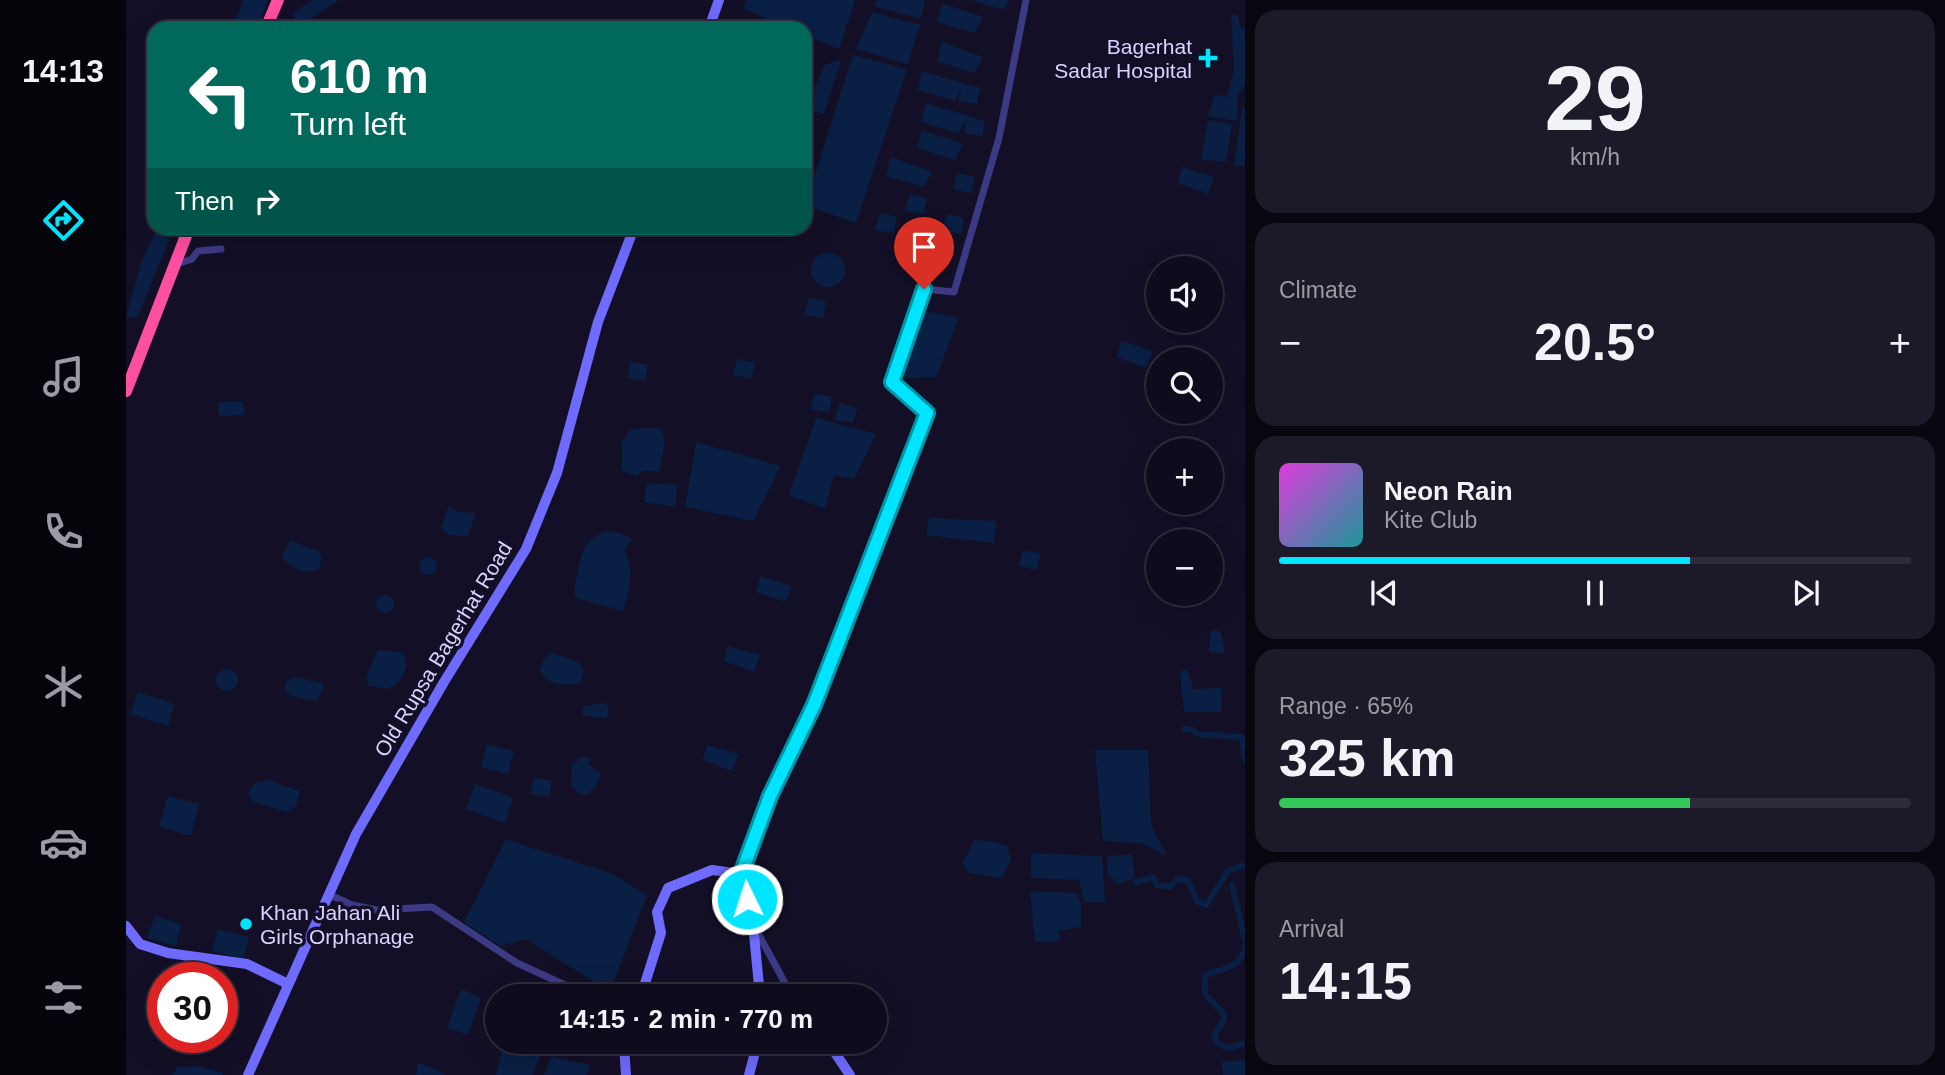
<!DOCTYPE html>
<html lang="en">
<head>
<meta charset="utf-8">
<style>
  :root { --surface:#0e0b1c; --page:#1c1929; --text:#f1f3f6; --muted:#9b9ba3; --line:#2e2b3b; --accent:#00e5ff }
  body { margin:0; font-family:Helvetica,sans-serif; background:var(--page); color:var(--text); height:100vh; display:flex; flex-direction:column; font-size:26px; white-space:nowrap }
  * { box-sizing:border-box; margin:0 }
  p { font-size:23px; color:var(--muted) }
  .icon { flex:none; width:38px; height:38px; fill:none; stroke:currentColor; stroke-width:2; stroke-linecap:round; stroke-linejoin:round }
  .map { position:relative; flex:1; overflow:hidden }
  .sheet { display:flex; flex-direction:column; gap:10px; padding:10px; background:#08060f; width:700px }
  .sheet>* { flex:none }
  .hud { position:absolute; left:21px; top:21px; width:665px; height:214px; border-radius:21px; box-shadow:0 7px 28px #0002,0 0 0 2px var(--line); background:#00695c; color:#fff; overflow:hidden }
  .buttons { position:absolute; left:1020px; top:256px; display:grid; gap:14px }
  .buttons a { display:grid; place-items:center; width:77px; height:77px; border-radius:50%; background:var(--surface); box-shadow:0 7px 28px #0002,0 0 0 2px var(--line); font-size:35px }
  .speed { position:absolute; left:21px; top:962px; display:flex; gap:14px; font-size:35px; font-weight:700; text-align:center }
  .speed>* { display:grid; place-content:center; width:91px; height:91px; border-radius:50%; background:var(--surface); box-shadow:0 7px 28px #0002,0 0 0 2px var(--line); line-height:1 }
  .speed .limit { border:10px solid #d22; background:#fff; color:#111 }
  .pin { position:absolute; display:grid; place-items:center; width:60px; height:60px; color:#fff; margin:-72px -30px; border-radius:50% 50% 50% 0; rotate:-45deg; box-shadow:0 0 7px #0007 }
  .pin .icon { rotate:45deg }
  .me { position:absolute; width:77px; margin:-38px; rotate:356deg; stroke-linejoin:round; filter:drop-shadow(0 0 5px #0008) }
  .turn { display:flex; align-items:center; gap:24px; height:147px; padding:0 28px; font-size:32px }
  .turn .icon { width:91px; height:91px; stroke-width:2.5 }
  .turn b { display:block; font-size:49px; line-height:60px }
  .then { display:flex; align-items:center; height:66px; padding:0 28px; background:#0003; gap:14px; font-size:26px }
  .big { font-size:52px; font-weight:700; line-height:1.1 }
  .sheet .widget { flex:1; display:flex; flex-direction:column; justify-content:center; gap:10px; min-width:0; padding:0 24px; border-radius:21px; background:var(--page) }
  .sheet .dial { align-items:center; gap:0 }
  .dial b { font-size:91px; line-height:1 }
  .song { display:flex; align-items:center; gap:21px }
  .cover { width:84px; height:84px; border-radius:10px; background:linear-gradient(135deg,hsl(300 70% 55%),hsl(180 70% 35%)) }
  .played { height:7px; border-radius:4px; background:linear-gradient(90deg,var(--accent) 65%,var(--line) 65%) }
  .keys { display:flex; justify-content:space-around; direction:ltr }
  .heat { display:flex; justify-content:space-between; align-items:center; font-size:38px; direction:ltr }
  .charge { height:10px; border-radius:5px; background:linear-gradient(90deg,#34c759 65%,var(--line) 0) }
  .trip { position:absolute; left:359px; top:984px; width:402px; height:70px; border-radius:35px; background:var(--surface); box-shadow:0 7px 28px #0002,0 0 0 2px var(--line); font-weight:700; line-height:70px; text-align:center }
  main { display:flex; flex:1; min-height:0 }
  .menu { display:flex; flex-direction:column; width:126px; justify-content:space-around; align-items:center; background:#06040b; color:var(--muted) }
  .menu .icon { width:49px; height:49px }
  .menu .selected { color:var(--accent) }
  .menu b { font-size:32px; color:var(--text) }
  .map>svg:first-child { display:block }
</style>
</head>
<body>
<main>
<nav class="menu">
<b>14:13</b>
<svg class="icon selected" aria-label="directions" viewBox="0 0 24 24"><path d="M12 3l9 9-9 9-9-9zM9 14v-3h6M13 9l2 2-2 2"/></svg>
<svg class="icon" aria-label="music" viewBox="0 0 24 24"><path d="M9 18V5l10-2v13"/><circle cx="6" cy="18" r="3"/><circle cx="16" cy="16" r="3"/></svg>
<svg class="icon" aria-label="phone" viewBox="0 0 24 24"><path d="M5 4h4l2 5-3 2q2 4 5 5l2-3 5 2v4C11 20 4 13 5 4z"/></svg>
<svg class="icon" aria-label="climate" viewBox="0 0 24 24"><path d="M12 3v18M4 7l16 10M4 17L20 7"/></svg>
<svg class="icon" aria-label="car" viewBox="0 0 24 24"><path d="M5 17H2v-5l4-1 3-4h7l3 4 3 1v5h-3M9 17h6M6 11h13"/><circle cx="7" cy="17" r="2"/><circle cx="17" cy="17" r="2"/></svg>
<svg class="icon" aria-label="filters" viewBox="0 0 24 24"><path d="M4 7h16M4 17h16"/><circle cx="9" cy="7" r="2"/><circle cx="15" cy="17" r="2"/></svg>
</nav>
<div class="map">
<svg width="1119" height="1075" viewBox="0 0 1119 1075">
  <rect width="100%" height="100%" fill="#130f26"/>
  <g fill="#0a1f44">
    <path d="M118,0H142L132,28H105Z"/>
    <path d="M186,0H213L173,26L166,14Z"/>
    <path d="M621,0H729L713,49L679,35V28H663L616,8Z"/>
    <path d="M751,0H799L795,19L749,6Z"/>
    <path d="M844,0H883L878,10Z"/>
    <path d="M816,3L857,17L848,33L811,22Z"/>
    <path d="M746,12L794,25L782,64L730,49Z"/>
    <path d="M1105,15H1112L1114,27H1119V86L1112,95L1111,121L1082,116L1089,94L1101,97L1108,70Z"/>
    <path d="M816,42L857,57L848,73L811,61Z"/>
    <path d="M727,55L781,69L730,223L679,205Z"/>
    <path d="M715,60L698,114L679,109V89L688,90L698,65Z"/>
    <path d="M796,71L854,88L851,104L832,101L835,88L829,101L791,90Z"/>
    <path d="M800,103L859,121L856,137L838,133L841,118L833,133L795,122Z"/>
    <path d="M1119,107V166H1108L1116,108Z"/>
    <path d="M1082,120L1106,124L1100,162L1075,159Z"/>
    <path d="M796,130L837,144L829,160L791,148Z"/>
    <path d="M765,157L806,172L798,187L760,176Z"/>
    <path d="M1056,167L1088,177L1082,194L1052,183Z"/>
    <path d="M831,173L849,177L845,193L827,189Z"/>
    <path d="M784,194L801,198L798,214L779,211Z"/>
    <path d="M754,213L771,217L768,233L749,230Z"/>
    <path d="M821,214L838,218L835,234L816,231Z"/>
    <path d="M31,228H48L12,316L0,318L14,266Z"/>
    <path d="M785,233L803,237L799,253L781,250Z"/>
    <circle cx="702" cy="270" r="17"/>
    <path d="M683,298L700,302L697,318L678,315Z"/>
    <path d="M795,311L833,317L810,377L775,378Z"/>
    <path d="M995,341L1027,351L1020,368L991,357Z"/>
    <path d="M611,359L629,363L625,379L607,375Z"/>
    <path d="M505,361L522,365L519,381L501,378Z"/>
    <path d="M689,393L706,397L703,413L684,409Z"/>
    <path d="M92,402H117L119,415L93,416Z"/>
    <path d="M713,403L731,408L727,423L709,420Z"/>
    <path d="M690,418L750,434L728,479L708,475L699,509L663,495Z"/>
    <path d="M521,428L535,429L539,442L533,471H516L511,476L496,471V443L504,430Z"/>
    <path d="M570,442L655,466L627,521L559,507Z"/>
    <path d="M521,483L551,485L549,507L518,502Z"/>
    <path d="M323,506L333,512L350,513L342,536L323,535L315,528Z"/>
    <path d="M803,518L870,521L868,543L800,535Z"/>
    <path d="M489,531L507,539L498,550C509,569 504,590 497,611L450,598L448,593C454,564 453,532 489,531Z"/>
    <path d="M165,541L192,551L196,558L193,569C178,575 165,568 155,556Z"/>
    <path d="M897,550L915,554L911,570L893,566Z"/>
    <circle cx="302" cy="566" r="9"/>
    <path d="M634,576L666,586L660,602L630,592Z"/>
    <circle cx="259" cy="604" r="9"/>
    <path d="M1085,630L1095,631L1099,654L1083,652Z"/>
    <path d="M602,646L634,655L628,672L598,661Z"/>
    <path d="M252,650L276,652C286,668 277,679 263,689L242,686L240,677Z"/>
    <path d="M425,653L451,661L458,671L454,684C439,685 422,686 414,671L417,660Z"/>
    <path d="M1061,669L1068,689L1095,688L1096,712H1058L1054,672Z"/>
    <circle cx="101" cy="680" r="11"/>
    <path d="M169,677L196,683L198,687L191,701L167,697L159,690L160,682Z"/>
    <path d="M12,692L48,704L42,726L5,714Z"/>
    <path d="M479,703L483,706L481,718L457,716V706Z"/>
    <path d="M361,744L388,751L382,774L355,767Z"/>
    <path d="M581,745L613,754L606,771L577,760Z"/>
    <path d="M969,750H1022L1025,825L1041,856L1015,843L977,841Z"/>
    <path d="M455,757L465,758L462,764L475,774L469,788L461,795L452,793L445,785L446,765Z"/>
    <path d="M409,777L426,781L423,797L404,794Z"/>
    <path d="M142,780L174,791L170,806L161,812L127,802L122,793L128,783Z"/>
    <path d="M349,784L387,797L379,823L340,809Z"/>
    <path d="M42,796L73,804L65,836L33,827Z"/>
    <path d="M380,839L487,874L521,895L484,992L400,939L374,946L338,922Z"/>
    <path d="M849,840L870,842L882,847L885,860L876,878L843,873L836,863Z"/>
    <path d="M905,853L976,856L979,902H958L953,880L905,878Z"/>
    <path d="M1006,854L1009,878L992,884L982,874L981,856Z"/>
    <path d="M904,891L951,893L955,907V927L933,931L934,941L909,942Z"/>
    <path d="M29,916L55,924L50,946L21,938Z"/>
    <path d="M92,929L123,937L117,959L86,951Z"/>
    <path d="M335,989L355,998L342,1035L321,1028Z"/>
    <path d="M378,1041L416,1052L407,1075H370Z"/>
    <path d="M428,1041H477L471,1056L441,1046L427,1045Z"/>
    <path d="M425,1056L465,1065L461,1075H418Z"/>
    <path d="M1119,1060V1075H1097L1096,1062Z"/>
    <path d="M292,1062L320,1075H290Z"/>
    <path d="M70,1066L97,1073V1075H46L51,1067Z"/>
  </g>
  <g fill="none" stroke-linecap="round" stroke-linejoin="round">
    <g stroke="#0a1f44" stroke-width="6">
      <path d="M1058,729L1067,730L1071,734L1116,737L1119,760"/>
      <path d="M1010,882L1027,877L1031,885L1044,887L1051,879L1062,881L1071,901L1080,905L1102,871L1119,865"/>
      <path d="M1106,885L1119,939"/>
      <path d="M1119,946C1118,966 1095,970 1079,975V994L1098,1014V1020L1088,1035L1092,1044L1104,1048L1119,1043"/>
    </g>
    <g stroke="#3d3a85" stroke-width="7">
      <path d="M48,265L66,259L72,251L95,249"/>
      <path d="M202,894L226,905L251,910L306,907L391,963L463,996"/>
      <path d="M666,996L627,924L615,874L644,796L688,705L801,413L766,382L798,289L828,292L873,138L900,0"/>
    </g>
    <g stroke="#6f6bff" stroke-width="10">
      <path d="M583,28L593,0"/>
      <path d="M627,924L634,996"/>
      <path d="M0,926L14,944L42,953L121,964L162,984"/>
      <path d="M515,996L535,933L531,912L542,888L586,870L615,874"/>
      <path d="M701,1041L724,1075"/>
      <path d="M122,1075L230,834L318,682L400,549L431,473L472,322L508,228"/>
      <path d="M500,1075L498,1046L501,1041"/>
      <path d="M623,1075L632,1041"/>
    </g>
    <g stroke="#ff4fa3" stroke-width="12">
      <path d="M140,28L152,0"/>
      <path d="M0,391L63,228"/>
    </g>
  </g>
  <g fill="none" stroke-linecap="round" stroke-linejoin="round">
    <g stroke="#0095a6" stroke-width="18">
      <path id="route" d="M621,899L615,874L644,796L688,705L801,413L766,382L798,289"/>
    </g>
    <use href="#route" stroke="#00e5ff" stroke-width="12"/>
  </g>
  <g fill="#00e5ff" stroke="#130f26" stroke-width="2.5">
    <path d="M1078.5 47.5h7v7h7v7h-7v7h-7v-7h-7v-7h7z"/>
    <circle cx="120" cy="924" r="7"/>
  </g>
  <g text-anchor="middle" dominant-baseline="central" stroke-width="7" stroke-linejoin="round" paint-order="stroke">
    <g font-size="21" fill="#d9d4ff" stroke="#130f26" text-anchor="end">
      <text x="1066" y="46">Bagerhat<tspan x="1066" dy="24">Sadar Hospital</tspan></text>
      <text x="134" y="912" text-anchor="start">Khan Jahan Ali<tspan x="134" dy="24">Girls Orphanage</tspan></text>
    </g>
    <g font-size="21" fill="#d9d4ff" stroke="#130f26">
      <text transform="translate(317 649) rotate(-59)">Old Rupsa Bagerhat Road</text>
    </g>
  </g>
</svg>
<div class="buttons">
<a><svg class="icon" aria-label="sound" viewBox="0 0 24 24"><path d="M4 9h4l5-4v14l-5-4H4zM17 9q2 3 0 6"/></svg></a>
<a><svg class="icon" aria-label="search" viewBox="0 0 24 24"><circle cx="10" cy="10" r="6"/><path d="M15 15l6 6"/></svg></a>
<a>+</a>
<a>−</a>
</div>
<div class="speed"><div class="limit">30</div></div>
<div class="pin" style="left:798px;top:289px;background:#d93025"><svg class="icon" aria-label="arrive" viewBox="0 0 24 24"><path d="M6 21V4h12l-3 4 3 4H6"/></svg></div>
<svg class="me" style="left:621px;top:899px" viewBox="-20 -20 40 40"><circle r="17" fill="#00e5ff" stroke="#fff" stroke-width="3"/><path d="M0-11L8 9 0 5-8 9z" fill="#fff"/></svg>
<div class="trip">14:15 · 2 min · 770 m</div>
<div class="hud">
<div class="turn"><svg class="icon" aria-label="left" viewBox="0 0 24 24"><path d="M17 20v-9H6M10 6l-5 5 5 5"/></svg><div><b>610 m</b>Turn left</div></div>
<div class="then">Then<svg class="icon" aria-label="right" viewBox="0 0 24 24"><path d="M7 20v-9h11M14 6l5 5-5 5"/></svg></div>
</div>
</div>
<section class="sheet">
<div class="widget dial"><b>29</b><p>km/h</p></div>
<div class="widget"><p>Climate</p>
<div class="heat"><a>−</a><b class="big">20.5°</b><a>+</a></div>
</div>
<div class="widget">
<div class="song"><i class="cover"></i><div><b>Neon Rain</b><p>Kite Club</p></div></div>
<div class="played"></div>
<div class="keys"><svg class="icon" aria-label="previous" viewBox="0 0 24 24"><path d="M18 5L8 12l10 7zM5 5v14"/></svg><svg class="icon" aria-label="pause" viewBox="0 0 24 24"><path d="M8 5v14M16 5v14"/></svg><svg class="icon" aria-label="next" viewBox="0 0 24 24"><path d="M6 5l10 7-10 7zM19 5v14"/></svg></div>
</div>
<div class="widget"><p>Range · 65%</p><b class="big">325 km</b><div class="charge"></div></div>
<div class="widget"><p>Arrival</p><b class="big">14:15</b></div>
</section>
</main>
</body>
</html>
